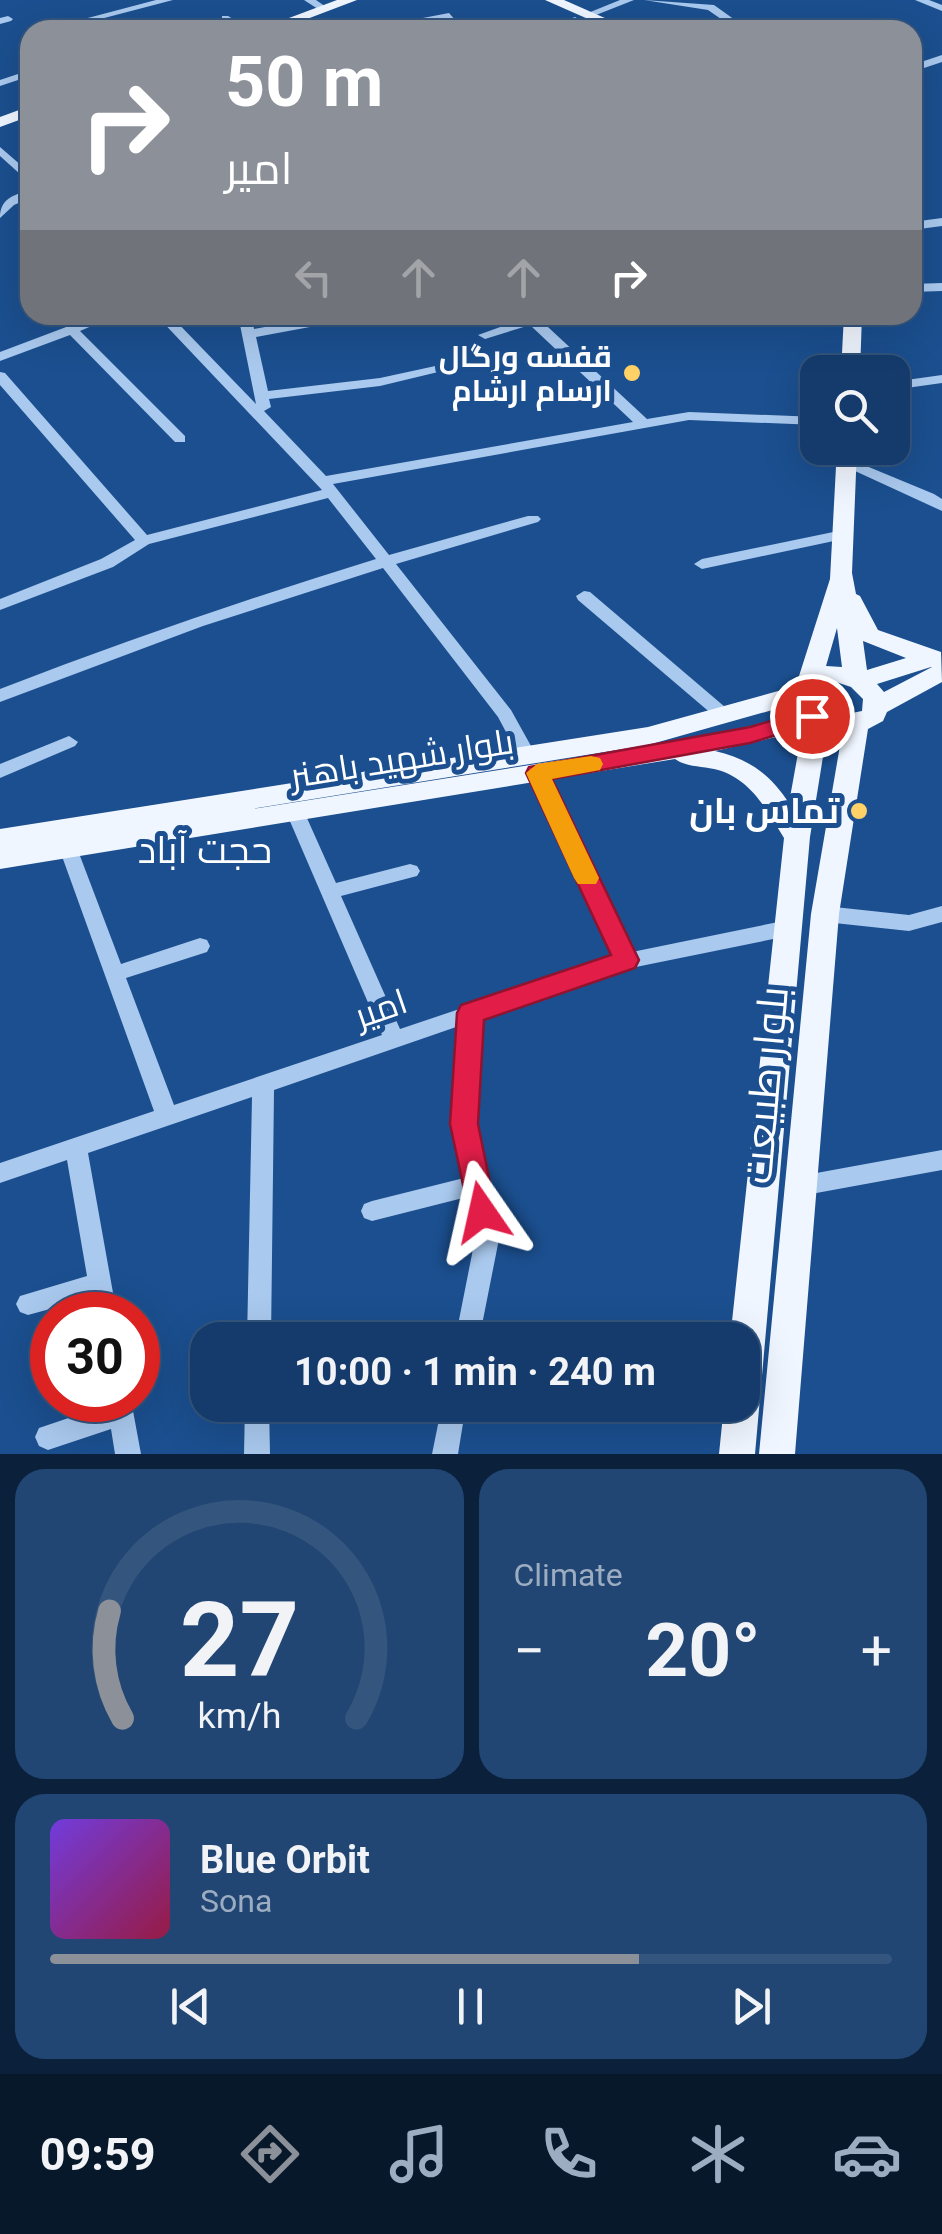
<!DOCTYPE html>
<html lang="en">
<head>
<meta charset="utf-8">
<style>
  :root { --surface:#143b6b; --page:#214673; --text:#f1f3f6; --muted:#9dadc1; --line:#33557e; --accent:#8c9099 }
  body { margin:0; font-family:Roboto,Cairo,sans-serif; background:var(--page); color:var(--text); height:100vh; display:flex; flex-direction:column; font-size:38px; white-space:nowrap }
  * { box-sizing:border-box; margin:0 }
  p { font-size:32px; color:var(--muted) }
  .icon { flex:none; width:55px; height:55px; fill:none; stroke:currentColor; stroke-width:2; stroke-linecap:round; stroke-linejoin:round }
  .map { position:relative; height:1454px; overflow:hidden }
  .details { display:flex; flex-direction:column; gap:15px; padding:15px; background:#0b203b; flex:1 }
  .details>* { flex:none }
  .banner { position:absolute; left:20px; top:20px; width:902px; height:305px; border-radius:30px; box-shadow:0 10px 40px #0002,0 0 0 2px var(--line); background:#8c9099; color:#fff; overflow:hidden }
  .fabs { position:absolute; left:800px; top:355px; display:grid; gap:20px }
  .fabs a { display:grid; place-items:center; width:110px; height:110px; border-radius:20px; background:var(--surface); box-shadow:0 10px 40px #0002,0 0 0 2px var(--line); font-size:50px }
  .speed { position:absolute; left:30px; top:1292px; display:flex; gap:20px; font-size:50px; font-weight:700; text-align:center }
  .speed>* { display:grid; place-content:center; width:130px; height:130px; border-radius:50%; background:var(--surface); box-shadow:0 10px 40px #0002,0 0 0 2px var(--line); line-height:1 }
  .speed .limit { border:15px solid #d22; background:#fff; color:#111 }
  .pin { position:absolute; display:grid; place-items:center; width:85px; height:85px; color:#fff; margin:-42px; border:5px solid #fff; border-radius:50%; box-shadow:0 2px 10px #0007 }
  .me { position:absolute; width:110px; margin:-55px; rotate:349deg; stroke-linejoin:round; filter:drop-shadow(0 0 8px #0008) }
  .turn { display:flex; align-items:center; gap:35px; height:210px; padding:0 40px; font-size:45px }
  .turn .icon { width:130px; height:130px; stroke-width:2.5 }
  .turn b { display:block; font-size:70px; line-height:85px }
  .lanes { display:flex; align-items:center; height:95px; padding:0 40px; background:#0003; justify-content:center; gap:50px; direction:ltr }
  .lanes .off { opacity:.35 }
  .big { font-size:75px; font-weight:700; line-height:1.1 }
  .details .tile { flex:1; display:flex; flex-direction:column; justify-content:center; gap:15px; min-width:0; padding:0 35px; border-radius:30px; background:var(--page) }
  .details .dial { align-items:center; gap:0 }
  .dial svg { height:260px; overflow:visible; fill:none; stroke:var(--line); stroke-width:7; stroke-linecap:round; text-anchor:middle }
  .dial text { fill:var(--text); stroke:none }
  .song { display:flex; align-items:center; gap:30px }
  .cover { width:120px; height:120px; border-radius:15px; background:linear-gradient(135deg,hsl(260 70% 55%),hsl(340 70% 35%)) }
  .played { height:10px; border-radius:5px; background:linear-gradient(90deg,var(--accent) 70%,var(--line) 70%) }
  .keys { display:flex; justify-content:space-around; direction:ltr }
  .heat { display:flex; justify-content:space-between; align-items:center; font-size:55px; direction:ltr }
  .details .tiles { flex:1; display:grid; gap:15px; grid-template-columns:1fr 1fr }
  .tile:last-child { grid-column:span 2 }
  .trip { position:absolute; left:190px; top:1322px; width:570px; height:100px; border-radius:30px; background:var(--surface); box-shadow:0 10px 40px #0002,0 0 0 2px var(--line); font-weight:700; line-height:100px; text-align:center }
  .tab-bar { display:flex; height:160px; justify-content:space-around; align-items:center; background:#08182b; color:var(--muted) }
  .tab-bar .icon { width:70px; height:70px }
  .tab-bar .current { color:var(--accent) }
  .tab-bar b { font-size:45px; color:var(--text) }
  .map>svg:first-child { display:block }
</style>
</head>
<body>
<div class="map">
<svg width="942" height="1454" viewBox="0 0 942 1454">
  <rect width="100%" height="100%" fill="#1b4f8f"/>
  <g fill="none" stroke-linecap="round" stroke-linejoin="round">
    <g fill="#a9c9ee" fill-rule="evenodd">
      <path d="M156,0H173L89,22L84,19Z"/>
      <path d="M304,0H316L329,9L321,11Z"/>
      <path d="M620,0H634L591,17L583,15Z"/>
      <path d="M644,0L714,5L749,30H737L708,10Z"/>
      <path d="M915,0H929L942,5V11Z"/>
      <path d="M449,13L464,30H454L446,19L386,29L381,26Z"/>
      <path d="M8,16L13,19L11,21L0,24V18Z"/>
      <path d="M222,16H228L252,30H240L222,20Z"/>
      <path d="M575,17L580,20L579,22L555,30H540Z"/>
      <path d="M942,55V62L912,72V65Z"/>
      <path d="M30,70V76L0,86V80Z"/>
      <path d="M0,147L30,173V183L0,156Z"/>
      <path d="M30,190V198L14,205L0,218C0,199 13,195 30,190Z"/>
      <path d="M942,218V226L912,230V222Z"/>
      <path d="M942,283V291L912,292V284Z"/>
      <path d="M98,315H117L80,331L185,436V442H175L70,335L0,361V352Z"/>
      <path d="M156,315H170L256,404L238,315H252L254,329L331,315H360L353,319L256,337L268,391L380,378L463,360V366L380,386L269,399L271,407L264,411L326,476L633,422L530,325L485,339L478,335L523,319L520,315H535L647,419L689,412L818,417V425L689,420L333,484L389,555L528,516H538L541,519L538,522L396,564L511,710L536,755L533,760H521L498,717L383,568L203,626L0,702V689C124,641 249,598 376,559L328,498L149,544L113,567L0,610V599L101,559L135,540L0,385V372L5,373L147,535L322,490Z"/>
      <path d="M725,315H739L743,319L736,323Z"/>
      <path d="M942,375V383L892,390V382Z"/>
      <path d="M847,458L934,494L942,499V511L842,465L840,462Z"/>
      <path d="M843,530L851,535L848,538L702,569L694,564L702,559Z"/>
      <path d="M584,591L590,592L732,713L735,717L732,721H720L578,600L576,596Z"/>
      <path d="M69,736L78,742L75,746L0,778V764Z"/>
      <path d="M537,766L543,768L546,773L632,952L788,920L795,922L798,928L795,934L788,936L626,969L480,1019L475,1124L499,1239L479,1340H455L475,1239L467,1197L372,1221L364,1218L361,1211L364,1204L372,1201L464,1178L453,1124L459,1026L274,1090L271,1340H247L252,1097L88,1153L117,1315H93L90,1298L28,1315L20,1312L16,1304L20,1296L87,1276L67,1160L0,1183V1163L154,1111L59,848L61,843H75L77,848L121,964L200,938L207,940L210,946L207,952L126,978L174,1105L382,1035L286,812L288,807H302L336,883L410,864L417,866L420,871L417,876L341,896L400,1029L614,957L528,773L531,768Z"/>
      <path d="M825,906L909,915L942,906V922L909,931L825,922L818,919L815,914L818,909Z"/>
      <path d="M942,1150V1170L800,1196L792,1193L789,1186L792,1179L800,1176Z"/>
      <path d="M107,1400H131L141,1454H115L111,1429L48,1450L39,1446L35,1437L39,1428L107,1405Z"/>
      <path d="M245,1405H269L270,1454H244Z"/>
      <path d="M442,1405H466L458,1454H432Z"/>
    </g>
    <g fill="#f0f6ff" fill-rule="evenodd">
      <path d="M337,0H357L278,30H257Z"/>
      <path d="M545,0H564L632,30H613Z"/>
      <path d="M30,106V116L0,127V117Z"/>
      <path d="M844,315H862L860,372H841Z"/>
      <path d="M837,448H857L852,573L856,594L860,596L878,630L941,652L942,682L887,712L883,721L868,729L839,914L795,1454H759L811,914L842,734L827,732L810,837L755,1454H719L724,1405H742V1340H730L784,838C766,809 750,777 714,769C701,766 686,767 675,759L0,869V829L648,727L789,688L799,676L830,579ZM837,628L842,667L826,666ZM863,641L906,658L867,670ZM932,667L884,692L877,684L931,667ZM833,681L851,687L863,699L862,711L837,716L815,705L814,689ZM790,705L794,714L777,721L656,745L170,822L648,745ZM802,731L789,803C770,774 749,759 715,751Z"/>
    </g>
  </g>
  <path fill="#e11d48" stroke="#92132f" stroke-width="2.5" d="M812,709L823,716L820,722L750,743L552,779L639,960L635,968L484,1020L478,1124L496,1212L492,1222L482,1226L471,1222L450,1124L457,1013L461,1005L611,955L526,773L529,767L750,727Z"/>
  <path fill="#f59e0b" d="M591,756L600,758L603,764L600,770L552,779L599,878L596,884H578L574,878L526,773L537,764Z"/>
  <g fill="#ffd166" stroke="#1b4f8f" stroke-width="4">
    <circle cx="632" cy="373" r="10"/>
    <circle cx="859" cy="811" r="10"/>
  </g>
  <g text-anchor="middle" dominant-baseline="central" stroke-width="10" stroke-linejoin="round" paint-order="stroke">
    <g font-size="30" font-weight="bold" fill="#fff" stroke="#1b4f8f" text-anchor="end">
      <text x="612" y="356">قفسه ورگال<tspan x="612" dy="34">ارسام ارشام</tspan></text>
    </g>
    <g font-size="35" fill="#fff" stroke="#1b4f8f">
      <text transform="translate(402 759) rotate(-9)">بلوار شهید باهنر</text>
      <text transform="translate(381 1009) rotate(-19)">امیر</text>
    </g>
    <g font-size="35" font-weight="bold" fill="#fff" stroke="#1b4f8f" text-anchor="end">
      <text x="839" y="811">تماس بان</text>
    </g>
    <g font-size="38" fill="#fff" stroke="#1b4f8f">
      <text x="205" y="850">حجت آباد</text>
    </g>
    <g font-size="42" fill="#fff" stroke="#1b4f8f">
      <text transform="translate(765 1085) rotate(-85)">بلوار طبیعت</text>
    </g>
  </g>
</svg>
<div class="fabs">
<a><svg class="icon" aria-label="search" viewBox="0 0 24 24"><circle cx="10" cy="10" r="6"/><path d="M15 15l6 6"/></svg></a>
</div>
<div class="speed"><div class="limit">30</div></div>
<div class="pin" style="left:812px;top:716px;background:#d93025"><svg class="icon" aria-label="arrive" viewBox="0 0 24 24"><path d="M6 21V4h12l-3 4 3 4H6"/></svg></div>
<svg class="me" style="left:482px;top:1212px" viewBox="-20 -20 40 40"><path d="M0-17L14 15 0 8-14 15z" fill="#e11d48" stroke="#fff" stroke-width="4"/></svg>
<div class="trip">10:00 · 1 min · 240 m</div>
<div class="banner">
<div class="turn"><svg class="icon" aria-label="right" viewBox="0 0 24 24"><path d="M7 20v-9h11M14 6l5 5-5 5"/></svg><div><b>50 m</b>امیر</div></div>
<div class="lanes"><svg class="icon off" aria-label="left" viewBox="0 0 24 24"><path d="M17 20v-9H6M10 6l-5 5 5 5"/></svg><svg class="icon off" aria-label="ahead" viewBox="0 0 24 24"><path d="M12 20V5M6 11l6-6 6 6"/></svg><svg class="icon off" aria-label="ahead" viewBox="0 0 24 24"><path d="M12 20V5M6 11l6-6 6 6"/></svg><svg class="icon" aria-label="right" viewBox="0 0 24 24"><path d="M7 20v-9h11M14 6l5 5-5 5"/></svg></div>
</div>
</div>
<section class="details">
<div class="tiles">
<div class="tile dial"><svg viewBox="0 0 100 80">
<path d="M14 69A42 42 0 1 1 86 69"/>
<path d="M14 69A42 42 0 0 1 10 36" stroke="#8c9099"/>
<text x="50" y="56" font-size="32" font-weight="700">27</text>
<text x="50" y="72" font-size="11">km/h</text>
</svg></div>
<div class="tile"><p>Climate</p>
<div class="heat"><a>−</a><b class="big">20°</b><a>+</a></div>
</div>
<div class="tile">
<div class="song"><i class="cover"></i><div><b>Blue Orbit</b><p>Sona</p></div></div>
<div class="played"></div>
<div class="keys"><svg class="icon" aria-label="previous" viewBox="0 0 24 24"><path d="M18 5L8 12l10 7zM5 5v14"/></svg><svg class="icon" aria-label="pause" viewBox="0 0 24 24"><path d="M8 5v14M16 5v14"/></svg><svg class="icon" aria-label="next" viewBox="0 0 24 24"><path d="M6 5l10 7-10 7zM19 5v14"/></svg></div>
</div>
</div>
</section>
<nav class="tab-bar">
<b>09:59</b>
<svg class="icon current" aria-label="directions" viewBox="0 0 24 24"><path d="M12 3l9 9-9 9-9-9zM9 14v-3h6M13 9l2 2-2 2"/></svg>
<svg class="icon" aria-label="music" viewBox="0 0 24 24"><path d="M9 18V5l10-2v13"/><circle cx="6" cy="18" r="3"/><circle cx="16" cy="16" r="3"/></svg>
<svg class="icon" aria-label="phone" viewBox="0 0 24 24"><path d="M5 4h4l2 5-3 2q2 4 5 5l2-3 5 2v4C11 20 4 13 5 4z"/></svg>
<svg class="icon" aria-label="climate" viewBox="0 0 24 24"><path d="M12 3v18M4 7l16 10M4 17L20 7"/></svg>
<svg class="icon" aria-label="car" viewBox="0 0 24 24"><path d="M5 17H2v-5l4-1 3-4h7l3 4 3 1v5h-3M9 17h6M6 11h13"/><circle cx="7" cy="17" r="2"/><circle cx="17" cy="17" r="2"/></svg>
</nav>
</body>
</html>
